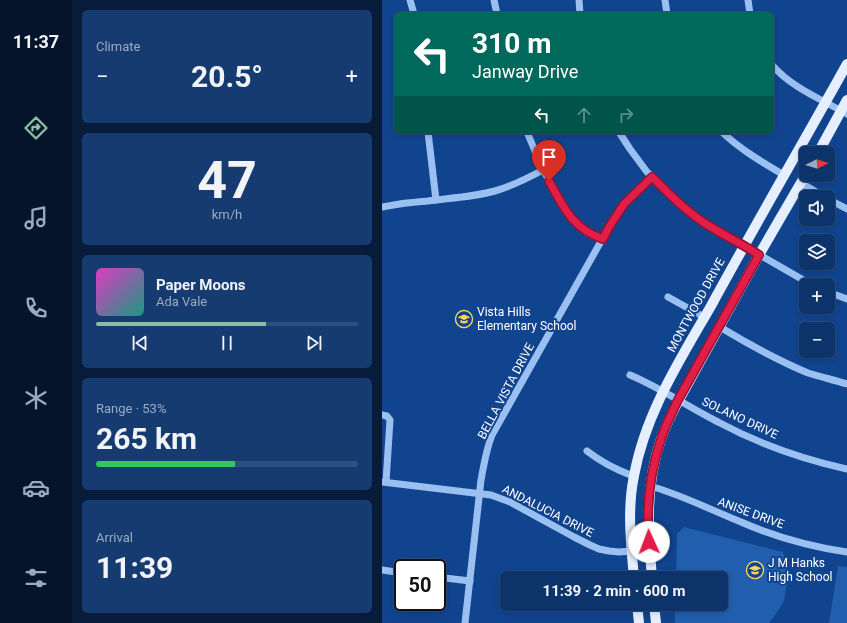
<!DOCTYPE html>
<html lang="en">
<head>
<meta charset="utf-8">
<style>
  :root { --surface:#0d336b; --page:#163b71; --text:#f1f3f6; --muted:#9aaac1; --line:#2d4e7e; --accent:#8abfa5 }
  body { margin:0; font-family:Roboto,sans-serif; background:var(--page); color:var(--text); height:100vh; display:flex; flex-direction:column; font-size:15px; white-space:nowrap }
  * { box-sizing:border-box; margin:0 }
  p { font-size:13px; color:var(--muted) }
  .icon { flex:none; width:22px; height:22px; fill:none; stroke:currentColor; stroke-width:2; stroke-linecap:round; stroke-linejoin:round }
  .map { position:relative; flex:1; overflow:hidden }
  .sheet { display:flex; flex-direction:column; gap:10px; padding:10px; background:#071c3b; width:310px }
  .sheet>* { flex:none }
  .top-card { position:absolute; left:12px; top:12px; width:380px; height:122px; border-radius:6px; box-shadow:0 2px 6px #0003,0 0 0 1px var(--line); background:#00695c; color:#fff; overflow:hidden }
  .needle { width:26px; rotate:85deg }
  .fabs { position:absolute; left:417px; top:146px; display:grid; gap:8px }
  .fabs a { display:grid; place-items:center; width:36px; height:36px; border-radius:6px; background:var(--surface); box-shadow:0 2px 6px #0003,0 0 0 1px var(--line); font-size:20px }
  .speed { position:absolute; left:12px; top:559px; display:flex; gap:8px; font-size:20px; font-weight:700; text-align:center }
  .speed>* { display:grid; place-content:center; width:52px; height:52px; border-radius:50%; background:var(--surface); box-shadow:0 2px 6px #0003,0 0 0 1px var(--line); line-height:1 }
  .speed .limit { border:2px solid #111; border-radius:6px; background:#fff; color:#111 }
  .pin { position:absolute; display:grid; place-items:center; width:34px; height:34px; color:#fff; margin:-41px -17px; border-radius:50% 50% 50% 0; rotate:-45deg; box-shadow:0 0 4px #0007 }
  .pin .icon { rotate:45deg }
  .me { position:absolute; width:44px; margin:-22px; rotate:358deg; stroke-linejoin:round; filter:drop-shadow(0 0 3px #0008) }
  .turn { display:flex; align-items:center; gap:14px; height:84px; padding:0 12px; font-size:18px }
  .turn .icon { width:52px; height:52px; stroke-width:2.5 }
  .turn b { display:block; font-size:28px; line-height:34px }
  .lanes { display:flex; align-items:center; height:38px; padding:0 12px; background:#0003; justify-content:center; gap:20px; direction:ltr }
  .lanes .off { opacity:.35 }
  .big { font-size:30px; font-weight:700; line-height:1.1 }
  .sheet .widget { flex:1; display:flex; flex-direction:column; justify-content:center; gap:6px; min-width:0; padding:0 14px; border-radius:6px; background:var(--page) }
  .sheet .dial { align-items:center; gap:0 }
  .dial b { font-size:52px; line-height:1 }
  .song { display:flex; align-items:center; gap:12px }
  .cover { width:48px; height:48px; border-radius:6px; background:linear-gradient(135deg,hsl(310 70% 55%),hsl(170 70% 35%)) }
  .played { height:4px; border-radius:2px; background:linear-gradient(90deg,var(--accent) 65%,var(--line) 65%) }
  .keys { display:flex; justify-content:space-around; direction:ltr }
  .heat { display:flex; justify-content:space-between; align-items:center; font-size:22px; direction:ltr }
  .charge { height:6px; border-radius:3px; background:linear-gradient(90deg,#34c759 53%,var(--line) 0) }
  .trip { position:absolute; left:118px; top:571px; width:228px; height:40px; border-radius:6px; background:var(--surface); box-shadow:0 2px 6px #0003,0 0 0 1px var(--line); font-weight:700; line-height:40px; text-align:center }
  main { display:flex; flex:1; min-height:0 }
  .tabs { display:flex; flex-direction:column; width:72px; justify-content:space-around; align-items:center; background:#05142b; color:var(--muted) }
  .tabs .icon { width:28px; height:28px }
  .tabs .on { color:var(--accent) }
  .tabs b { font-size:18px; color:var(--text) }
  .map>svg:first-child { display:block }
</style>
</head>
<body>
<main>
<nav class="tabs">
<b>11:37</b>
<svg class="icon on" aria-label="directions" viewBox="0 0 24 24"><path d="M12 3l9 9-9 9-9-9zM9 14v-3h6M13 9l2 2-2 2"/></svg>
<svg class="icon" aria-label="music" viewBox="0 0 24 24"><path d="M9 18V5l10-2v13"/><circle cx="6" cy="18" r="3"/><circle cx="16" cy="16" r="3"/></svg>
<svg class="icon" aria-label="phone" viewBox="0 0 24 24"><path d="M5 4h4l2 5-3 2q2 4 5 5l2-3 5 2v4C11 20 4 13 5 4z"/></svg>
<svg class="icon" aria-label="climate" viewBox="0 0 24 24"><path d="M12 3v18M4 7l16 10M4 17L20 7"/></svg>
<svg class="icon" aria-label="car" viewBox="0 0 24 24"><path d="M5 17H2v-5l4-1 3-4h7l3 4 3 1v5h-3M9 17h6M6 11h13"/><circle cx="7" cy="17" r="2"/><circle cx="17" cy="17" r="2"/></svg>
<svg class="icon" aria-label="filters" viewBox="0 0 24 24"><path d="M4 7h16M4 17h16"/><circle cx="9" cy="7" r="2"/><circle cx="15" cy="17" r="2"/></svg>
</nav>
<section class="sheet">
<div class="widget"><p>Climate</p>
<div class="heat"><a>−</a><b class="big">20.5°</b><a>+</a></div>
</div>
<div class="widget dial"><b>47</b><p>km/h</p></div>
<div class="widget">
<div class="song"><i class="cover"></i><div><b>Paper Moons</b><p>Ada Vale</p></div></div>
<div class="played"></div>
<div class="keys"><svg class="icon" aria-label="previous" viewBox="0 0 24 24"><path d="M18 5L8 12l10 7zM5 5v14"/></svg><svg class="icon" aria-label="pause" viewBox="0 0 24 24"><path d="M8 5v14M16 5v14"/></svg><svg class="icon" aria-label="next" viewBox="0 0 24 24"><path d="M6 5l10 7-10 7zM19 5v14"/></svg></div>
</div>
<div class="widget"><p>Range · 53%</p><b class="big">265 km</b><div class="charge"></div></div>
<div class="widget"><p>Arrival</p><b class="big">11:39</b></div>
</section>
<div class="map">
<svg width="465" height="623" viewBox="0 0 465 623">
  <rect width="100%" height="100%" fill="#11448f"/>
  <g fill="#225eae">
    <path d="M302,527L401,552L405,571V583L402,601L394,614L387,623H293V604H339V578H294L295,534Z"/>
    <path d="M456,566L465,567V623H447Z"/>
  </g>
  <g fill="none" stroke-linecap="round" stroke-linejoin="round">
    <g stroke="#9ac0f2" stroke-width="7">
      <path d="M28,0L32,14"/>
      <path d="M112,0L115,14"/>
      <path d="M197,0L198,14"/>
      <path d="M283,0L285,14"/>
      <path d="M366,0L368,14"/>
      <path d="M390,65C410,88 439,99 465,114"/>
      <path d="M46,132L54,200"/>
      <path d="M145,132L161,170L186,213L192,221L199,228L205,233L221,239"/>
      <path d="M237,132L248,149L265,172L303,208L322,223L430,285"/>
      <path d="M340,132C359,150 380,162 402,175"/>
      <path d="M419,183L443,197"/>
      <path d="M446,199L465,209"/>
      <path d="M0,207C15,204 31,202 46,201C69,198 91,197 113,191C130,186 146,178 161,170"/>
      <path d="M446,292L465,299"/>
      <path d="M286,297L322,317"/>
      <path d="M338,327C366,344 395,360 426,373C439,377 452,380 465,384"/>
      <path d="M248,375C279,388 306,407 336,422C377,444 420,459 465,469"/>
      <path d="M0,415L5,416L8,420L4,482"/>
      <path d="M205,451C219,462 235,470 251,476"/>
      <path d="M0,482L109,495L128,502L192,537L208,545L217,549L227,551L237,552L249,551"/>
      <path d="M268,486C300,495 329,510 359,522C391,536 431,547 465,552"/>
      <path d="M0,570L21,573"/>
      <path d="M55,577L88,581"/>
      <path d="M83,623L99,480C102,464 104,450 110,435L227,227L242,204L270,177"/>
    </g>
    <g stroke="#e5efff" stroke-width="10">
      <path d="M436,153L465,100"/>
      <path d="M252,578C249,544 245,509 252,476C263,414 298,360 329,306C373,225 420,145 465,64"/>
      <path d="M270,578C266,530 263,485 279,439C284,425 290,413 297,400L377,255L424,174"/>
      <path d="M255,604L257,623"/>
      <path d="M272,604L274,623"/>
    </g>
  </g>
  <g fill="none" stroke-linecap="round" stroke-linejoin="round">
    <g stroke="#92132f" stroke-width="10">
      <path id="route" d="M167,181C182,208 190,228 221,239L227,227L242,204L270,177C286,193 302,209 321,222C339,234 359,243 377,255L296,400C290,413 283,426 279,439C268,472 264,508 267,542"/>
    </g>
    <use href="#route" stroke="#e11d48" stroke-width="7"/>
  </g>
  <defs>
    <g id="school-ring" transform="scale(0.9)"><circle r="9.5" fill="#11448f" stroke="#ffd45b" stroke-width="1.5"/><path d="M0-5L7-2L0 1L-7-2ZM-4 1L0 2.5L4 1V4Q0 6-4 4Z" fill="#ffd45b"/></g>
  </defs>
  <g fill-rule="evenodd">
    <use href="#school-ring" x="82" y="319"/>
    <use href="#school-ring" x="373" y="570"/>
  </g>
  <g text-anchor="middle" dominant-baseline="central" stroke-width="4" stroke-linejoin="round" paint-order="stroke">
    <g font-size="12" fill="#fff" stroke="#11448f">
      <text transform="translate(314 305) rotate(-61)">MONTWOOD DRIVE</text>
      <text transform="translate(124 391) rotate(-62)">BELLA VISTA DRIVE</text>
      <text transform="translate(358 418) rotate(25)">SOLANO DRIVE</text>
      <text transform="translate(166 511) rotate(27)">ANDALUCIA DRIVE</text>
      <text transform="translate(369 513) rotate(20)">ANISE DRIVE</text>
    </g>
    <g font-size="12" fill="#fff" stroke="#11448f" text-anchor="start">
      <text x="95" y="312">Vista Hills<tspan x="95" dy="14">Elementary School</tspan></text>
      <text x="386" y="563">J M Hanks<tspan x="386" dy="14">High School</tspan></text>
    </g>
  </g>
</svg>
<div class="fabs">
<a><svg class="needle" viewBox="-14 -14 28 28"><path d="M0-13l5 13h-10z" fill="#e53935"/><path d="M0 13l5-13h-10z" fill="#9aaac1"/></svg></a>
<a><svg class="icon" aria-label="sound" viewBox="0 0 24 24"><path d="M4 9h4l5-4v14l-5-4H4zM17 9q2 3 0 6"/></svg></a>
<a><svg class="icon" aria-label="layers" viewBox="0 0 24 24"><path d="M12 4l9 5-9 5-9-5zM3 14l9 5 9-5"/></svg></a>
<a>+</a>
<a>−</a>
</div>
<div class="speed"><div class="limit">50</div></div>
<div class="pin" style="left:167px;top:181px;background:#d93025"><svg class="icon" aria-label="arrive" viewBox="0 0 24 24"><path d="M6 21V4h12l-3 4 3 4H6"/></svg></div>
<svg class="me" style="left:267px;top:542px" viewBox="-20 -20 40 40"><circle r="19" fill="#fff"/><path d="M0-13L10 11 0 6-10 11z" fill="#e11d48"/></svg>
<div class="trip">11:39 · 2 min · 600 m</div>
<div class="top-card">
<div class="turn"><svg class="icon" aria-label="left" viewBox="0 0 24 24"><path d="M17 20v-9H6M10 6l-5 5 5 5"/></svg><div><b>310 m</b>Janway Drive</div></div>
<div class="lanes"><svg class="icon" aria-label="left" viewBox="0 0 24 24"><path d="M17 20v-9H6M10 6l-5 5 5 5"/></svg><svg class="icon off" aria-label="ahead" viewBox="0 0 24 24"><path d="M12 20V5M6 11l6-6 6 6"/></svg><svg class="icon off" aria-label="right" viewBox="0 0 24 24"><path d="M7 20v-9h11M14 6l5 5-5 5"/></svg></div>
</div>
</div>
</main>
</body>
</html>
